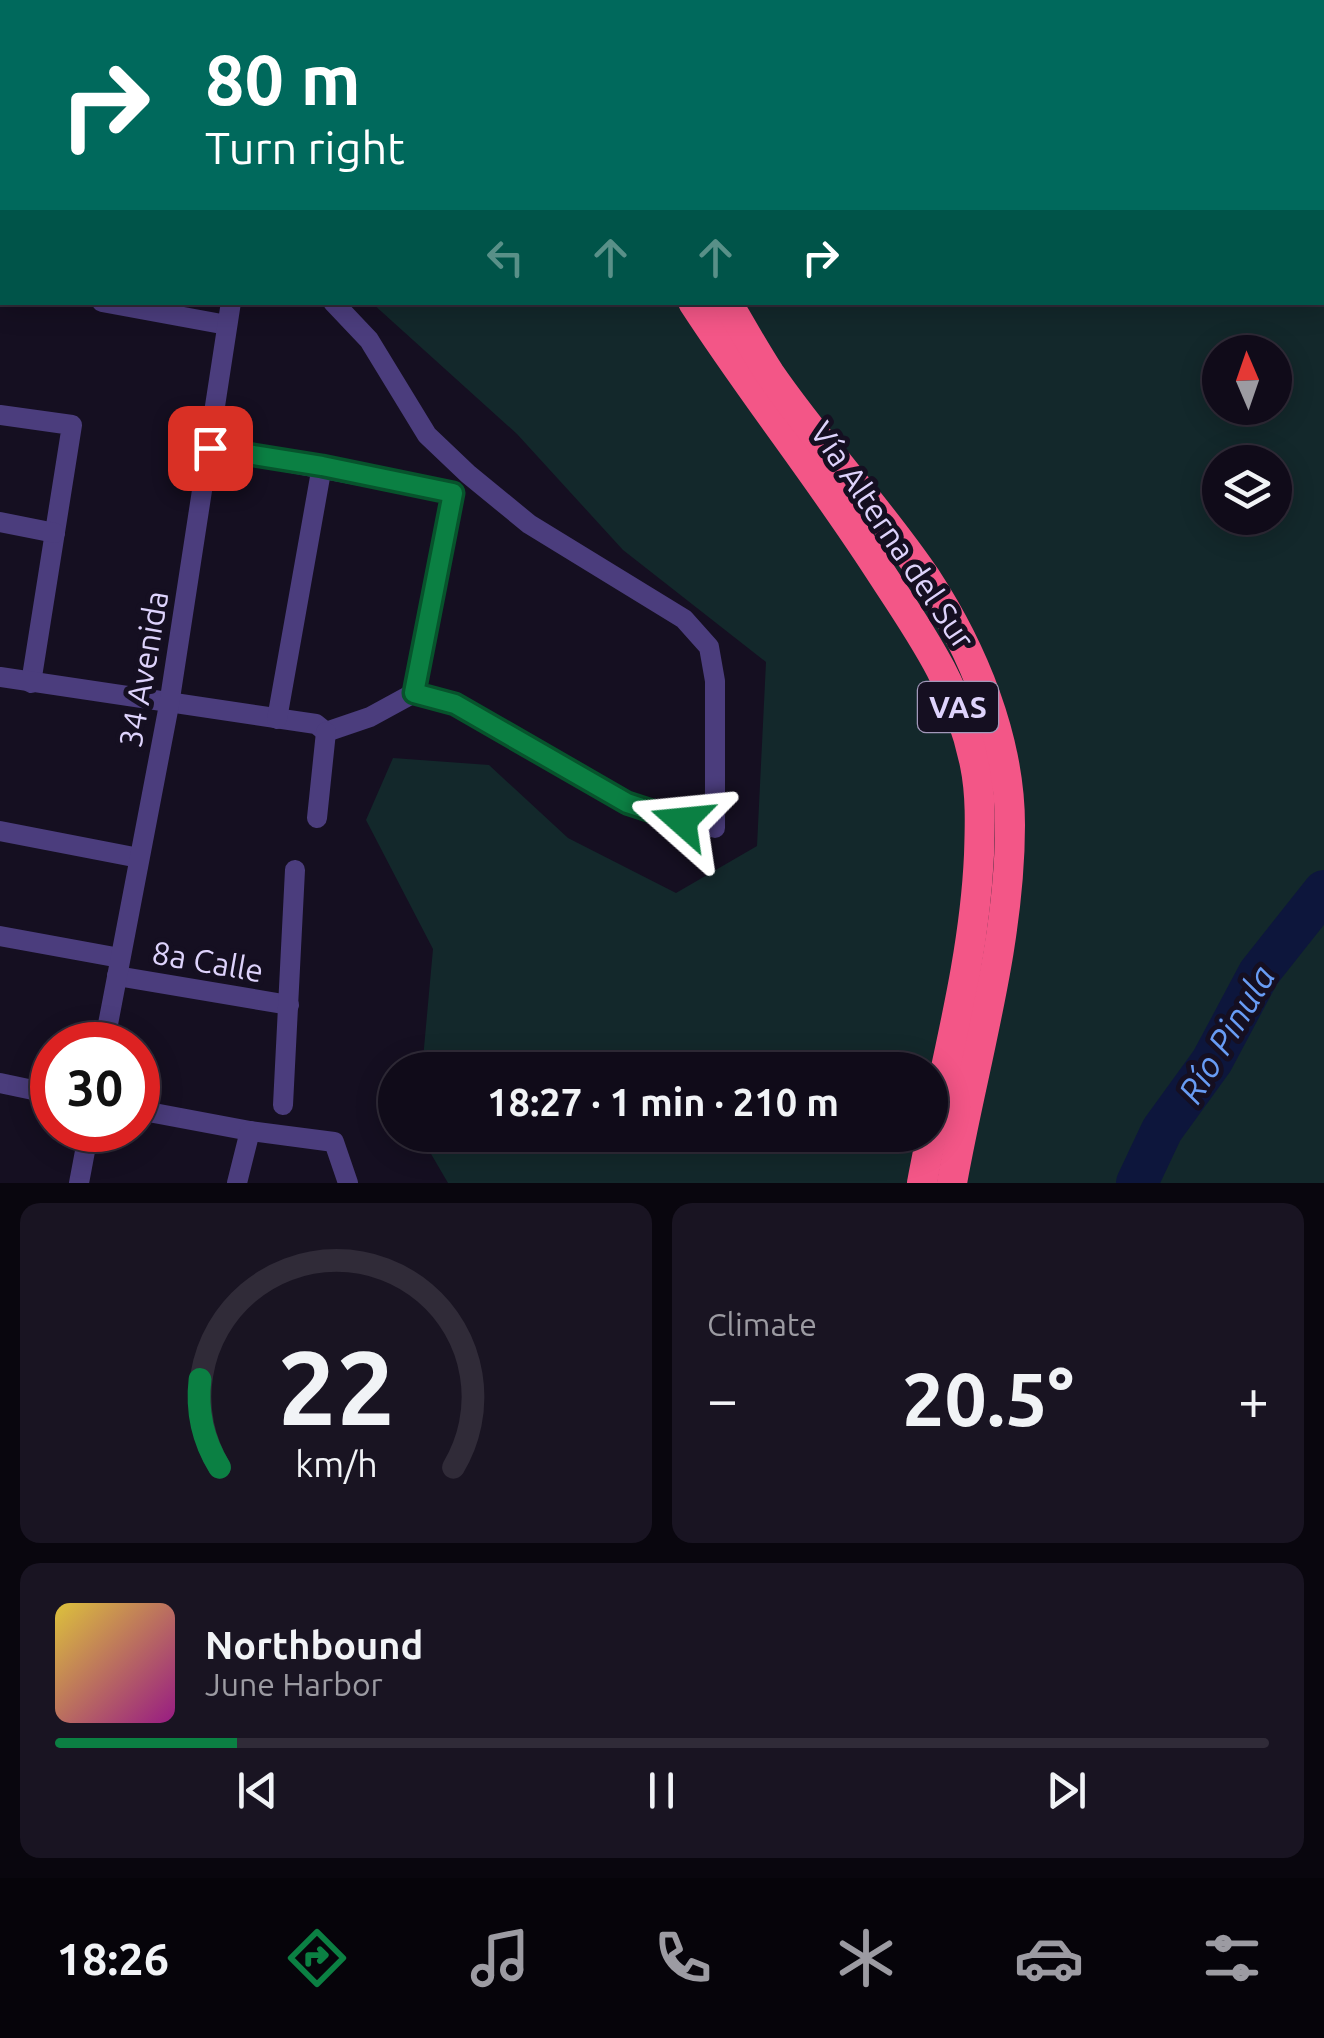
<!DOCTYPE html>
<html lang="en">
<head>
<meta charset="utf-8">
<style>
  :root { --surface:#100b19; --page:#191422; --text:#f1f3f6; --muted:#9c9ba2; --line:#302b38; --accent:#0b8043 }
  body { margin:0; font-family:Ubuntu,sans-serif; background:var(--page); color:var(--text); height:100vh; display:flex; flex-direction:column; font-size:38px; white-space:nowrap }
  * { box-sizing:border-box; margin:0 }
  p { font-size:32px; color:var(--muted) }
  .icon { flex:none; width:55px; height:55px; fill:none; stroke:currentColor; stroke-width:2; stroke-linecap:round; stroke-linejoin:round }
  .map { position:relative; height:1183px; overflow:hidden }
  .sheet { display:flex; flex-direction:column; gap:20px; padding:20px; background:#09060e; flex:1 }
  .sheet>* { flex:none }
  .guide { position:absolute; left:0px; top:0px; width:1325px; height:305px; box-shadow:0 5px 25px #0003,0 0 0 2px var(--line); background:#00695c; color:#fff; overflow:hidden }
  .needle { width:65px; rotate:358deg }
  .tools { position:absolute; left:1202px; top:335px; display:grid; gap:20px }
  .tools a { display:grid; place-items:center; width:90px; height:90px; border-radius:50%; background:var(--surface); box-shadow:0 5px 25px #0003,0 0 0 2px var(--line); font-size:50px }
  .speed { position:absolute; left:30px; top:1022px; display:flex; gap:20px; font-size:50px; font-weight:700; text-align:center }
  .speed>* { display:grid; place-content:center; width:130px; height:130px; border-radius:50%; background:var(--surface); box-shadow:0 5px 25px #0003,0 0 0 2px var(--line); line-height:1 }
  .speed .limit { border:15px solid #d22; background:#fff; color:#111 }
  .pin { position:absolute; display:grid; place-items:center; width:85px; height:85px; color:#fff; margin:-42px; border-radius:20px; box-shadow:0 5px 15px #0006 }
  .me { position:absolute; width:110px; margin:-55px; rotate:288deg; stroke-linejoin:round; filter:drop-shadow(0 0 8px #0008) }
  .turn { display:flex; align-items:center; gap:35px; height:210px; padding:0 40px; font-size:45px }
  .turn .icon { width:130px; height:130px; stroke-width:2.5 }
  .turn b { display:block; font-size:70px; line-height:85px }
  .lanes { display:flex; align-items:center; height:95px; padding:0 40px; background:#0003; justify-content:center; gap:50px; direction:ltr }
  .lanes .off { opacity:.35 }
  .big { font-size:75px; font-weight:700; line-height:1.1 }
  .sheet .card { flex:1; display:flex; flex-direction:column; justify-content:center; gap:15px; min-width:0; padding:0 35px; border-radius:20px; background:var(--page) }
  .sheet .dial { align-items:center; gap:0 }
  .dial svg { height:260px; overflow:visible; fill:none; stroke:var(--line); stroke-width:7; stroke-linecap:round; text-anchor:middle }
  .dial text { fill:var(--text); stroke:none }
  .song { display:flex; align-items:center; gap:30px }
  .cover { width:120px; height:120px; border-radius:15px; background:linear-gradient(135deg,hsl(50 70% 55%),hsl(310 70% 35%)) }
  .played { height:10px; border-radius:5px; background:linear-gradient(90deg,var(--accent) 15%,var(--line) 15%) }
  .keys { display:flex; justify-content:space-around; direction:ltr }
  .heat { display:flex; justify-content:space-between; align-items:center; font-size:55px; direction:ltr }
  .sheet .tiles { flex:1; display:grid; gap:20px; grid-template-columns:1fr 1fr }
  .card:last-child { grid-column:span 2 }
  .trip { position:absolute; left:378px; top:1052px; width:570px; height:100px; border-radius:50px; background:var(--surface); box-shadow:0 5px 25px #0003,0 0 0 2px var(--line); font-weight:700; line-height:100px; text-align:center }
  .menu { display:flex; height:160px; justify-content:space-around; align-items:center; background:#06040a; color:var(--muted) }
  .menu .icon { width:70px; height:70px }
  .menu .active { color:var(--accent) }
  .menu b { font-size:45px; color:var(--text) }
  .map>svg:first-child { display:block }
</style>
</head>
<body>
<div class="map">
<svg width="1324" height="1183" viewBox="0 0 1324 1183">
  <rect width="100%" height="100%" fill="#150f21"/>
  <path fill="#13282b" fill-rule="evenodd" d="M0,0H1324V1183H448L420,1135H930V1070H422L433,949L366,820L393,758L489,765L568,838L676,893L757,846L766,662L623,550L517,434L372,303L1322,302V2H2V45ZM1220,352H1275V408H1220ZM1220,462H1275V518H1220Z"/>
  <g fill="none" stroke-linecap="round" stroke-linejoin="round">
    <g stroke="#0d163c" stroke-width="42">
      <path d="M750,0L752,2"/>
      <path d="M1322,202H1324"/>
      <path d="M1137,1183L1162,1130L1212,1061L1259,973L1324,891"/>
    </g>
    <path stroke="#379fac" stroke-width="4" stroke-dasharray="5 8" stroke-linecap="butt" d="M1322,172H1324"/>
    <g stroke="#4b3d7d" stroke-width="20">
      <path d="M0,163H2"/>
      <path d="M0,284L2,285"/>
      <path d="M102,302L227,325"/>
      <path d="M333,302L369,340L427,435L468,474L529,524L684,619L709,647L715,681V828"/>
      <path d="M0,415L72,425L31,683"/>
      <path d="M210,448L453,493L414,693L455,704L627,803L682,821"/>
      <path d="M0,522L55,533"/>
      <path d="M0,677L316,724L326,732"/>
      <path d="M277,719L322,466"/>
      <path d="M326,732L370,717L414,693"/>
      <path d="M317,818L326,732"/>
      <path d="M0,831L139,858"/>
      <path d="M0,936L120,958"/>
      <path d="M117,976L289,1005"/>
      <path d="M104,1045L169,705L231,302"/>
      <path d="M0,1083L52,1094"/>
      <path d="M283,1105L295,870"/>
      <path d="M138,1110L250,1131"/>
      <path d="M79,1183L89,1130"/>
      <path d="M237,1183L250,1131L334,1142L348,1183"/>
    </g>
    <g stroke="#f35687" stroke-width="30">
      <path d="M609,0V2"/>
      <path d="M634,0V2"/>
      <path d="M693,302C754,396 823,482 883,576C924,638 960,690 975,765C981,794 980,826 979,855C974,967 942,1074 922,1183"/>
      <path d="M727,302C741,326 755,351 770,374C818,444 878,507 926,578C973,650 1010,739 1010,825C1010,946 973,1065 952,1183"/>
    </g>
  </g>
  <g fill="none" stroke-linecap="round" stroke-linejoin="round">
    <g stroke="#07532c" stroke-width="25">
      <path id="route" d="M210,448L322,466L453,493L414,693L455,704L627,803L682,821"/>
    </g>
    <use href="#route" stroke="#0b8043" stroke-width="18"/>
  </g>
  <g text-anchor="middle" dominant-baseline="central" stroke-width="10" stroke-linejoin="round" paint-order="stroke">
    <rect fill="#150f21" stroke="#a298ba" stroke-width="2.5" x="918" y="682" width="80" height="50" rx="8"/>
    <g font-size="30" font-weight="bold" fill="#ded3fc">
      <text x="958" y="707">VAS</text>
    </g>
    <g font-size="32" fill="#ded3fc" stroke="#150f21">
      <text transform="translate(893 535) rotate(56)">Vía Alterna del Sur</text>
      <text transform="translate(143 669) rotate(-80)">34 Avenida</text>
      <text transform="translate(208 961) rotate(10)">8a Calle</text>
    </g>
    <g font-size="35" font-style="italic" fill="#689cf4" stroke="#150f21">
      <text transform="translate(1226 1034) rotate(-59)">Río Pinula</text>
    </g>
  </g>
</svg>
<div class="tools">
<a><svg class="needle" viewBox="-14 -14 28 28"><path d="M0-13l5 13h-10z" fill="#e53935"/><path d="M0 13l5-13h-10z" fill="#9c9ba2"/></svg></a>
<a><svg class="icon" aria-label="layers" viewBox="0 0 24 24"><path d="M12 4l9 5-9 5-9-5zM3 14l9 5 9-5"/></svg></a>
</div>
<div class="speed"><div class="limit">30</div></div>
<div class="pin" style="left:210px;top:448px;background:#d93025"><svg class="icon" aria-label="arrive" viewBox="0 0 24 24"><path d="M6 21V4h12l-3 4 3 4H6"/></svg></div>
<svg class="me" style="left:682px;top:821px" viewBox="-20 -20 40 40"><path d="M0-17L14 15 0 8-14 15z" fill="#0b8043" stroke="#fff" stroke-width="4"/></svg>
<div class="trip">18:27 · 1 min · 210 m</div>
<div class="guide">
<div class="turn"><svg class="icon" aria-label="right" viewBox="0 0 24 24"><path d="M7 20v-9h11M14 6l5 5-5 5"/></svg><div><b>80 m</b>Turn right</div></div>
<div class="lanes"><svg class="icon off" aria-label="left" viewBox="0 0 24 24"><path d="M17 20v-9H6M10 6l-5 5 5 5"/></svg><svg class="icon off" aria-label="ahead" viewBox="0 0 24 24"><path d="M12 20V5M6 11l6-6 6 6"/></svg><svg class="icon off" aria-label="ahead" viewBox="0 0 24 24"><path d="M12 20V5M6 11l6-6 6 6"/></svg><svg class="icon" aria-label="right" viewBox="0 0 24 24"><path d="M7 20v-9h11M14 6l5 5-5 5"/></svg></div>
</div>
</div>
<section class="sheet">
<div class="tiles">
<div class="card dial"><svg viewBox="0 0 100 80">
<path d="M14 69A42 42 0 1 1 86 69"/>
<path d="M14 69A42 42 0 0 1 8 42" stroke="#0b8043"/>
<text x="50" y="56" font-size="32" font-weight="700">22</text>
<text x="50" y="72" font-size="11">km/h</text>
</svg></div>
<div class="card"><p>Climate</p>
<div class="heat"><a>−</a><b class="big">20.5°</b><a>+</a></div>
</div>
<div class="card">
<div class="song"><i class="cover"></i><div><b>Northbound</b><p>June Harbor</p></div></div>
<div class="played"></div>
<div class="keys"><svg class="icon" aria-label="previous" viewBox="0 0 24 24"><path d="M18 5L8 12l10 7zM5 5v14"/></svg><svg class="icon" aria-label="pause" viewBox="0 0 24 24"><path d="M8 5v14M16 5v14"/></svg><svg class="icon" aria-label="next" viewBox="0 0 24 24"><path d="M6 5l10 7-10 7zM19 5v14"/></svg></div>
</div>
</div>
</section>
<nav class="menu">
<b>18:26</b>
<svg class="icon active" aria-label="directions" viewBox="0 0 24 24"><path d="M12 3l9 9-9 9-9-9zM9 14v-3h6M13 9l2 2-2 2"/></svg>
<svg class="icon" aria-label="music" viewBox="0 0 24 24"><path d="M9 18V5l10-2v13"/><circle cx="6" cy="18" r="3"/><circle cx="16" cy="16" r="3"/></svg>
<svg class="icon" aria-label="phone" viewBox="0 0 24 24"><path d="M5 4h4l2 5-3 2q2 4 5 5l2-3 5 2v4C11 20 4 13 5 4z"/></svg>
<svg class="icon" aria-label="climate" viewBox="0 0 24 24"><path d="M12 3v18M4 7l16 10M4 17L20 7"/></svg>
<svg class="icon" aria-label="car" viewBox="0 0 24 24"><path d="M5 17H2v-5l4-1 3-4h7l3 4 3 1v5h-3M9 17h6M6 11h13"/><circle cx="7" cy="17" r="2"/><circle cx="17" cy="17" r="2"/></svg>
<svg class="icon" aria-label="filters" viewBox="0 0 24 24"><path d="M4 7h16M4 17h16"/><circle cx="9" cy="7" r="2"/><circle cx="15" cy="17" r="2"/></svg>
</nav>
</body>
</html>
